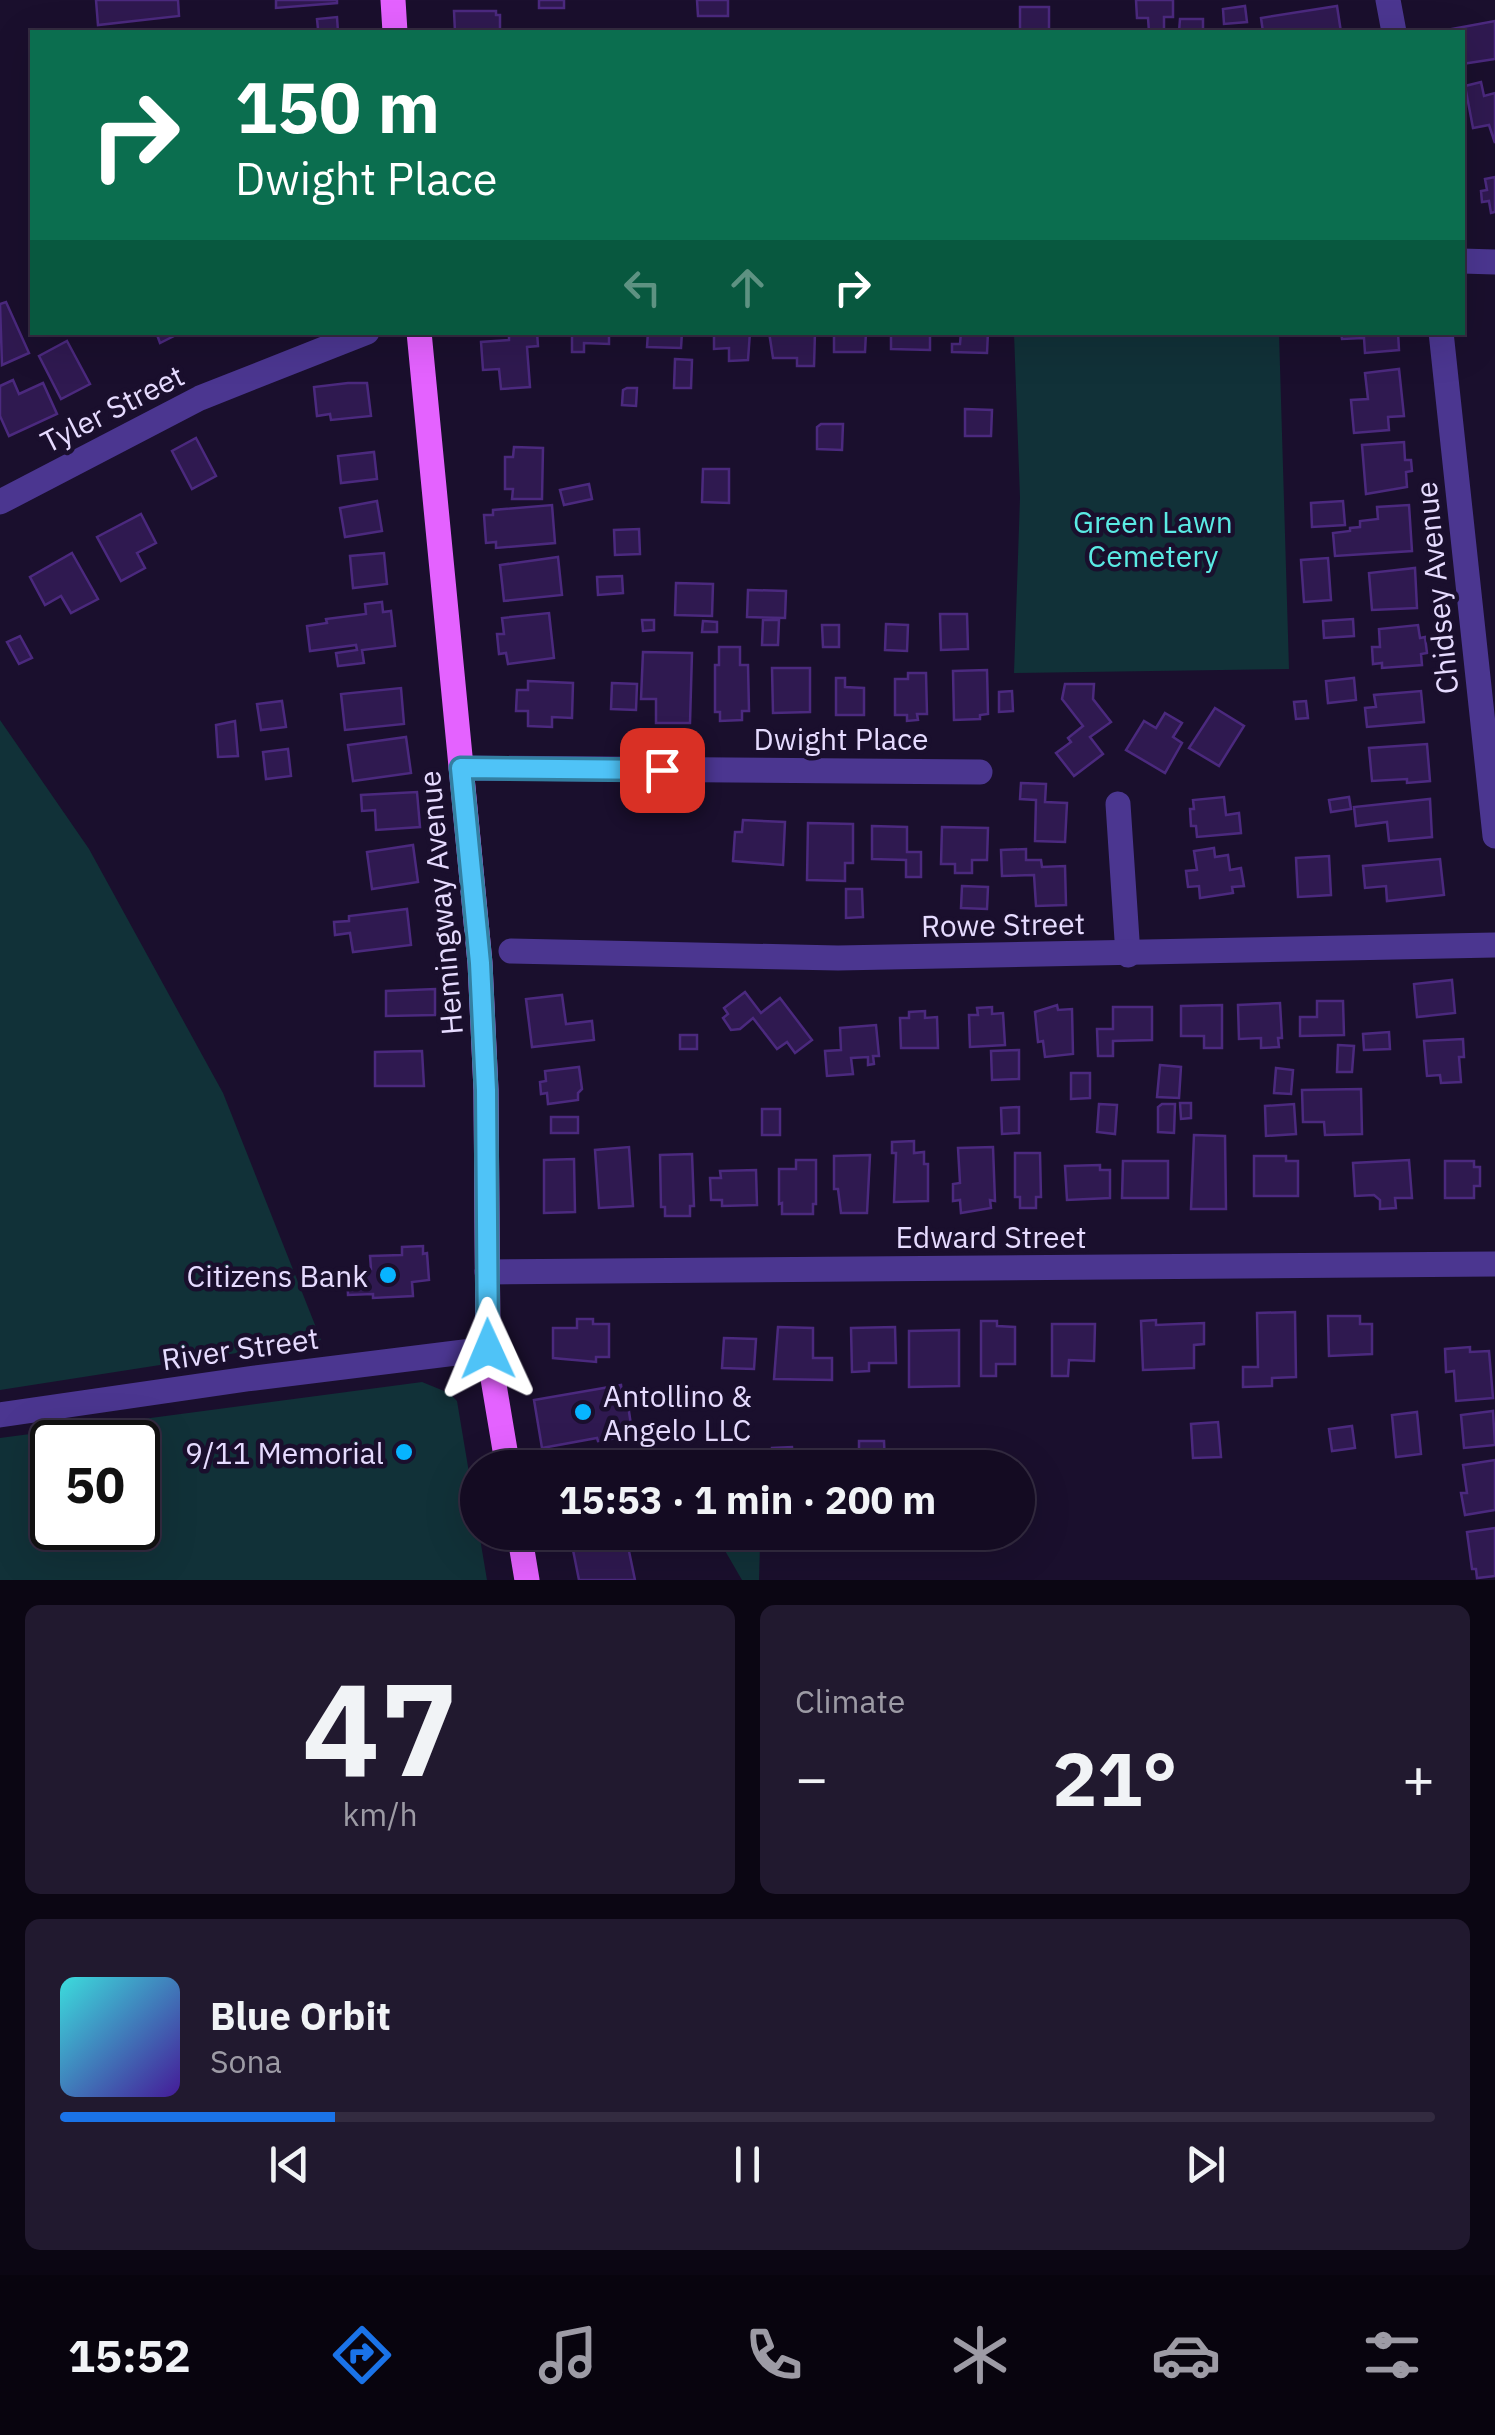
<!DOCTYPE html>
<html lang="en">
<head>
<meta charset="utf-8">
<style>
  :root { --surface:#140b22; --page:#21192f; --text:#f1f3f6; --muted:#9d9ba5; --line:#332b40; --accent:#1a73e8 }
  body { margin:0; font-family:"IBM Plex Sans",sans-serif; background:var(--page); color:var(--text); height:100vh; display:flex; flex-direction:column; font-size:38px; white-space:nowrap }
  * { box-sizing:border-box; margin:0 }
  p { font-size:32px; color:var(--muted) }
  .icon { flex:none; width:55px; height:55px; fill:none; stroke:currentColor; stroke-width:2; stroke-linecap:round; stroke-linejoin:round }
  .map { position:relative; height:1580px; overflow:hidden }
  .side { display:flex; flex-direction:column; gap:25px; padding:25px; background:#0b0613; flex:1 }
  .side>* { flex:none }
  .guide { position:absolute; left:30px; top:30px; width:1435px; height:305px; border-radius:0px; box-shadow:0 10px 40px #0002,0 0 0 2px var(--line); background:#0b6e4f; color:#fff; overflow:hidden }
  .speed { position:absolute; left:30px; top:1420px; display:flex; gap:20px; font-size:50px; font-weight:700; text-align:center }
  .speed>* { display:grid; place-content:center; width:130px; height:130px; border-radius:50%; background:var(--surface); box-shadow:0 10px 40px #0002,0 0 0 2px var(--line); line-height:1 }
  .speed .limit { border:5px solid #111; border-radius:15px; background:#fff; color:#111 }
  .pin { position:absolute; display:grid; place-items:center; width:85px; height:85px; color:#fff; margin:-42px; border-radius:20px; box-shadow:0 5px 15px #0006 }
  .me { position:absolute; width:110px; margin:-55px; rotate:359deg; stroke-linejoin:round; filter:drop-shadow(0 0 8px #0008) }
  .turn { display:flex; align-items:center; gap:35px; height:210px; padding:0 40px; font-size:45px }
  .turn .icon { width:130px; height:130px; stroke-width:2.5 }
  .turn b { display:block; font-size:70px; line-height:85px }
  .lanes { display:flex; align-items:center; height:95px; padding:0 40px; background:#0003; justify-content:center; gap:50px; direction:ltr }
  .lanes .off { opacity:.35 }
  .big { font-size:75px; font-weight:700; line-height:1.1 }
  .side .widget { flex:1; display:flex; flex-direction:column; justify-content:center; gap:15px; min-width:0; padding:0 35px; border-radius:15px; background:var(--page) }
  .side .dial { align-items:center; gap:0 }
  .dial b { font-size:130px; line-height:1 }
  .song { display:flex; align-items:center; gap:30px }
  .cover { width:120px; height:120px; border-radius:15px; background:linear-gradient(135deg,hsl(180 70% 55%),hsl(260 70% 35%)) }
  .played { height:10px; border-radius:5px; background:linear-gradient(90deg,var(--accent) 20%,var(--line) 20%) }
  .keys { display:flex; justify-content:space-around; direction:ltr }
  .heat { display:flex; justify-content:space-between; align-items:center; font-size:55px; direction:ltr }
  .side .tiles { flex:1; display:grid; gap:25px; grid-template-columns:1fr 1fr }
  .widget:last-child { grid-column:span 2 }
  .trip { position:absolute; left:460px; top:1450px; width:575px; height:100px; border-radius:50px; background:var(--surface); box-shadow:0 10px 40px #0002,0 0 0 2px var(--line); font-weight:700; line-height:100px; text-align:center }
  .tab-bar { display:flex; height:160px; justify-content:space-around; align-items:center; background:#08040e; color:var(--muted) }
  .tab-bar .icon { width:70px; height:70px }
  .tab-bar .selected { color:var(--accent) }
  .tab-bar b { font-size:45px; color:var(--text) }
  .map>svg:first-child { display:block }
</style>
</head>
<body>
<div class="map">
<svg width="1495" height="1580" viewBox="0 0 1495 1580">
  <rect width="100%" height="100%" fill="#1a0f2d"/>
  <g fill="#113138" fill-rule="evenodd">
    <path d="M1014,333H1279L1289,669L1014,673L1020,498Z"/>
    <path d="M0,720L89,849L223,1093L321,1340L0,1390Z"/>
    <path d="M422,1382L449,1393L457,1401L487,1580H0V1438ZM138,1442V1528H52V1442Z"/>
    <path d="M721,1533H756L760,1545L759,1580H742L720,1542Z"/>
  </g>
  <g fill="#2f1950" stroke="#4b297e" stroke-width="2.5">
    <path d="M96,0H178L179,16L98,25Z"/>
    <path d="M276,0H337V3L276,8Z"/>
    <rect x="539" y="0" width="25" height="8"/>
    <path d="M697,0H728V16H698Z"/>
    <path d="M1136,0H1173V17H1164V32H1149L1148,18H1137Z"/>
    <path d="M1245,6L1247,22L1224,24L1223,9Z"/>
    <path d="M1337,6L1341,32H1263L1261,18Z"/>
    <rect x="1020" y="7" width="29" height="25"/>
    <path d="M454,11H496V15H500V30L455,32Z"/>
    <path d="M337,17L338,32H276L318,29L317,19Z"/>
    <path d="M1180,19H1203V32H1179Z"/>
    <path d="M1495,21V59L1462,64V32H1453L1452,29Z"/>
    <path d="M1481,82L1484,96L1495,93V143L1489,125L1473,128L1465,86Z"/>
    <path d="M1495,177V212L1491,213L1489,201L1482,202L1481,191L1487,190L1485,179Z"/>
    <path d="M6,302L29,353L2,365L0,304Z"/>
    <path d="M156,332H182L160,343Z"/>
    <path d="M509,332H537L538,346L527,347L530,387L501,389L499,369L483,370L481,342L509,340Z"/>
    <path d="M572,332H609V344L584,343V352H572Z"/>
    <path d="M648,332H682L681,348L647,347Z"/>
    <path d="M714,332H750L748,360L729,361V348L714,349Z"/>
    <path d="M769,332H815L814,366H797V358H773Z"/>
    <path d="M834,332H866L865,352H834Z"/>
    <path d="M891,332H930V350L891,349Z"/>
    <path d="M961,332H988L987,353L952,352V344H960Z"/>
    <path d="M1341,332H1398L1399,350L1365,353L1364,338L1342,339Z"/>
    <path d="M67,341L90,384L61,399L39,356Z"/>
    <path d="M675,359L692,360L691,388H674Z"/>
    <path d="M1399,369L1404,416L1388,417L1389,430L1354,433L1351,400L1368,399L1365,373Z"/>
    <path d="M13,380L19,394L43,383L57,414L9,436L0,416V386Z"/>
    <path d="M348,383H367L371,416L331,420L330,414L317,416L314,387Z"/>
    <path d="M627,388H637L636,406L622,405L623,390Z"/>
    <path d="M965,409L992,410L991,436H965Z"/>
    <path d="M821,424H843L842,450L817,449V427Z"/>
    <path d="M196,438L216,476L192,489L172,451Z"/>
    <path d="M1404,442L1405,460H1411L1412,471L1406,472L1407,487L1366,494L1362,445Z"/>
    <path d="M514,447L543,448L542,499H512L513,489H505V457H513Z"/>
    <path d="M374,452L377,479L341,483L338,456Z"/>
    <path d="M703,469H729V503L702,502Z"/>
    <path d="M589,484L592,499L564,505L560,490Z"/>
    <path d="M377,501L382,531L345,537L340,508Z"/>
    <path d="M1343,501L1345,525L1312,527L1311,503Z"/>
    <path d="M552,505L555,543L496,548V542L486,543L484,515H493V510Z"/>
    <path d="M1409,505L1412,551L1335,556L1333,533L1350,531V528L1360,527V521L1378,519L1377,507Z"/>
    <path d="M141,514L156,543L137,553L145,568L121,581L97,537Z"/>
    <path d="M639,529L640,554L615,555L614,530Z"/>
    <path d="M72,553L98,599L71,613L61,596L45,605L30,577Z"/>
    <path d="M384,553L387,584L353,588L350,556Z"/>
    <path d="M558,557L562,595L504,601L500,565Z"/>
    <path d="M1328,558L1331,600L1304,602L1301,560Z"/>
    <path d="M1415,568L1417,608L1372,610L1369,573Z"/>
    <path d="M622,576L623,593L598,595L597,577Z"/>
    <path d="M676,583L713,584L712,616L675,615Z"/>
    <path d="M748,590L786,591L785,618L747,617Z"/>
    <path d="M382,602L383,612L391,611L395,646L362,650L364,663L338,666L336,653L357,650L356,645L310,651L307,626L327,623L326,619L366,614L365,604Z"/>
    <path d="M549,613L554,658L508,664L506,653L499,654L497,634H504L502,618Z"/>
    <path d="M940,614H967L968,649L941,650Z"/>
    <path d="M1353,619L1354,636L1324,638L1323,621Z"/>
    <path d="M642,620H654V630L643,631Z"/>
    <path d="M763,620H779L778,645H762Z"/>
    <path d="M703,621L717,622V632H702Z"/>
    <path d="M886,624L908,625L907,651L885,650Z"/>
    <path d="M822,625H839V647H823Z"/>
    <path d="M1418,625L1420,638L1425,637L1427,653L1421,654L1422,665L1382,668V663L1373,664L1372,647H1380L1379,629Z"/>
    <path d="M20,636L32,658L19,664L7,642Z"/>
    <path d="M719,647H740V665H748L749,711H742V720L720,721V712H715V665H719Z"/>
    <path d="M643,652L692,653L690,723H656V699H641Z"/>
    <path d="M772,668H810V712L773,713Z"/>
    <path d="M987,670L988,714L980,715V719L954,720L953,671Z"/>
    <path d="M908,673H926L927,714H917L918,720L907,721V715H895V679H908Z"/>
    <path d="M836,678H845V687L864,688V715H836Z"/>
    <path d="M1354,678L1356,700L1328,703L1326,681Z"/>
    <path d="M528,681L573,683L572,718L552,717V727L528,726V711H516L517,690H528Z"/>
    <path d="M612,683L637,684L636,710L611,709Z"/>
    <path d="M1065,684H1094L1093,699L1111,722L1090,737L1103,754L1074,776L1056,753L1071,742L1068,738L1083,726L1062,699Z"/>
    <path d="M401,688L404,724L345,730L341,694Z"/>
    <path d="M1012,691L1013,711L999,712V692Z"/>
    <path d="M1421,691L1424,722L1367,727L1365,708L1376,707L1374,695Z"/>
    <path d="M282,701L286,727L261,730L257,704Z"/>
    <path d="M1306,701L1308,718L1296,719L1294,702Z"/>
    <path d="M1215,708L1244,726L1219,766L1189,748Z"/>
    <path d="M1165,713L1182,723L1173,737L1182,743L1165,773L1126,750L1144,721L1156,728Z"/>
    <path d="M235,721L238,756L218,757L216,725Z"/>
    <path d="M406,737L411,773L353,781L348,745Z"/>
    <path d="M1427,744L1430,781L1407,783V779L1372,781L1369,748Z"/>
    <path d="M288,749L291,776L266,779L263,752Z"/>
    <path d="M1021,783L1046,784L1045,802L1067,803L1065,842L1035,841L1036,800L1020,799Z"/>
    <path d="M417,792L420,827L376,830L375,810L362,811L361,795Z"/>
    <path d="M1224,797L1226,815L1239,813L1241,833L1197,837L1196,826H1191L1190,809H1194L1193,800Z"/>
    <path d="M1349,797L1351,809L1331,812L1329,800Z"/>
    <path d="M1430,799L1432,837L1389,841L1387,822L1356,826L1354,807Z"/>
    <path d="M743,820L785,822L783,865L733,861L735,832H742Z"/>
    <path d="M808,823L853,824V863H845V881L807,880Z"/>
    <path d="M872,826L907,827V852H921V877H906V860L872,859Z"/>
    <path d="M942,827L988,828L987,860H972V873H955V864H941Z"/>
    <path d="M413,845L418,882L372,889L367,852Z"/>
    <path d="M1214,848L1215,857L1228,855L1230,870L1241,868L1244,886L1232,887L1233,893L1200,898L1199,886L1188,887L1186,871L1197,870L1194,851Z"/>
    <path d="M1026,849V860H1041L1042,867L1065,866L1066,905L1036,906L1034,875L1002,876L1001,850Z"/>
    <path d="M1329,856L1331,895L1298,897L1296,858Z"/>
    <path d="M1440,859L1444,895L1387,901L1386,886L1365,888L1363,866Z"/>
    <path d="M962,886L988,887L987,909L961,908Z"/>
    <path d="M846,889H862L863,917L846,918Z"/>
    <path d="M407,909L411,945L353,952L350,933L335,935L334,922L349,921V916Z"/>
    <path d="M1452,980L1455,1013L1417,1017L1414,984Z"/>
    <path d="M435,989V1015L386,1016V991Z"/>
    <path d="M745,992L761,1013L780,998L812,1040L795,1053L787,1042L777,1049L753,1018L740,1029L731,1030L723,1018L728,1014L724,1008Z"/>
    <path d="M562,995L566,1024L592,1021L594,1040L532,1047L526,999Z"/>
    <path d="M1317,1001H1343L1344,1035L1300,1036V1017H1317Z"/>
    <path d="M1280,1003L1282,1038H1278L1279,1047L1261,1048V1038L1239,1039L1238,1005Z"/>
    <path d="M1057,1005L1058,1010L1072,1009L1073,1054L1045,1057L1043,1041L1038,1042L1035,1012Z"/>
    <path d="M1222,1005V1048H1204V1036H1181V1006Z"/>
    <path d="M992,1007V1014L1003,1013L1005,1045L970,1047L969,1015H978L977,1008Z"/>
    <path d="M1113,1007H1152V1040L1113,1041V1056H1098L1097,1029H1113Z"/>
    <path d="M925,1011V1018L937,1017L938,1048H901L900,1018H909V1012Z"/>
    <path d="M876,1025L879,1056H873L874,1064L868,1065V1057L851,1058L853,1074L827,1076L825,1051L841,1050L840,1028Z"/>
    <path d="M1389,1032L1390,1049L1364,1050L1363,1034Z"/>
    <rect x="680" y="1035" width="17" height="14"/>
    <path d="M1463,1039L1464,1057H1459L1461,1082L1441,1083L1440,1075L1427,1076L1424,1041Z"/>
    <path d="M1338,1045L1354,1046L1352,1072H1337Z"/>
    <path d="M1019,1050V1079L992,1080L991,1051Z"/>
    <path d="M422,1051L424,1086H375V1052Z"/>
    <path d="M1160,1065L1181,1067L1179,1098L1157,1097Z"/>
    <path d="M579,1067L582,1089L578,1093V1100L548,1104L547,1093L541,1094L540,1082L546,1081L545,1071Z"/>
    <path d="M1276,1068L1293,1070L1291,1094L1274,1093Z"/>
    <path d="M1071,1073H1090V1098L1071,1099Z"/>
    <path d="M1361,1089L1362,1134L1325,1135L1324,1122H1303L1302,1090Z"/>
    <path d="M1180,1103H1191V1118L1181,1119Z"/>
    <path d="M1099,1104L1117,1105L1115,1134L1097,1132Z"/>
    <path d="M1162,1104H1175L1174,1133L1158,1132V1107Z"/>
    <path d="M1294,1104L1296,1134L1266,1136L1265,1106Z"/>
    <path d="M1019,1107V1133L1002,1134L1001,1108Z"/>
    <rect x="762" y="1109" width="18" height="26"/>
    <rect x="551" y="1117" width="27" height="16"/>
    <path d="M1194,1135L1225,1136L1226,1209H1191Z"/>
    <path d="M914,1141V1153L924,1152V1164H928V1201L894,1202L896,1153H892V1142Z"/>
    <path d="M629,1147L633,1206L599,1208L595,1150Z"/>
    <path d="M993,1147L995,1201L990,1200L991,1208L961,1213L960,1200L953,1201V1184L960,1183L958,1148Z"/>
    <path d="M1015,1153H1040L1041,1197H1036V1208H1020V1197H1015Z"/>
    <path d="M692,1154L694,1206H690V1216H665V1207H661L660,1155Z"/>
    <path d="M870,1155L867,1213H841L838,1189H834V1156Z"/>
    <path d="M1254,1156H1286V1161H1298V1196H1254Z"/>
    <path d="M574,1159L575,1212L544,1213V1160Z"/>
    <path d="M796,1160H816V1204H813V1214H782V1203L779,1204V1169H796Z"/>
    <path d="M1409,1160L1412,1198H1395L1396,1208L1380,1209V1200L1374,1195L1355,1196L1353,1163Z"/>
    <path d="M1123,1161H1168V1198H1122Z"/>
    <path d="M1445,1161H1474V1167H1480V1186H1474V1198H1445Z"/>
    <path d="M1100,1165V1170H1110V1198L1067,1200L1065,1166Z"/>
    <path d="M756,1170L757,1205L722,1206V1200H711L710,1178H721L720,1171Z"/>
    <path d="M423,1246V1254L427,1253L429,1280L412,1282L413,1296L373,1298V1294L348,1295L347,1270L371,1269L370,1256L402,1255V1247Z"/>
    <path d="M1295,1312L1296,1377L1272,1378V1386L1243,1387V1367H1258L1257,1313Z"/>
    <path d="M1328,1316H1360V1324H1372V1354L1329,1356Z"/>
    <path d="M577,1319H593V1324H609V1357H596V1362L553,1358V1328H577Z"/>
    <path d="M1156,1320V1325L1204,1323V1344L1194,1345V1368L1143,1370L1141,1321Z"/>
    <path d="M981,1321H997V1326L1015,1327V1364H996V1376H981Z"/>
    <path d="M1052,1324H1095L1094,1361L1069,1360L1068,1376H1052Z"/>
    <path d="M778,1327L813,1328V1358H832V1380L774,1379Z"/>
    <path d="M895,1327L896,1363H869V1371L852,1372L851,1328Z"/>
    <path d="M959,1330V1386L909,1387V1331Z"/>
    <path d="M724,1338L756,1339L754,1369L722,1368Z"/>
    <path d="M1470,1347V1352L1489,1351L1493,1398L1456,1401L1454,1371L1446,1372L1445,1349Z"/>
    <path d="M621,1385L623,1399L627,1398L631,1425L621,1426L623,1437L598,1441L597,1438L542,1448L534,1400Z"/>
    <path d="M1493,1411L1495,1445L1464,1448L1461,1415Z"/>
    <path d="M1417,1412L1421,1454L1396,1457L1392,1415Z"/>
    <path d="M1218,1422L1221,1457L1193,1458L1191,1424Z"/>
    <path d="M1352,1426L1355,1448L1332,1451L1329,1429Z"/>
    <path d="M859,1441H884L885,1468H859Z"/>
    <path d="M792,1447L794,1468H773L772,1448Z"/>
    <path d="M1495,1460V1510L1465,1515L1461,1493H1467L1463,1465Z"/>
    <path d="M1495,1528V1576L1477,1578L1476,1569H1472L1467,1532Z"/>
    <path d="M608,1532H625L635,1580H579L571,1540Z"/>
  </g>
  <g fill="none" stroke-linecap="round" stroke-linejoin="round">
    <g stroke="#4b3690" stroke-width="25">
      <path d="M1388,0L1394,32"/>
      <path d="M1462,261L1495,262"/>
      <path d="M1441,332L1495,836"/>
      <path d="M0,502L200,398L367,332"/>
      <path d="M461,768L980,772"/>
      <path d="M1118,804L1128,955"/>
      <path d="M511,951L838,958L1495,945"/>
      <path d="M487,1272L1495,1264"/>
      <path d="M0,1415L247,1379L488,1349"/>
    </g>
    <g stroke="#e462ff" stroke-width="25">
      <path d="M393,0L395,32"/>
      <path d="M419,332L480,963L486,1090L488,1349L508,1468"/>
      <path d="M519,1532L527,1580"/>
    </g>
  </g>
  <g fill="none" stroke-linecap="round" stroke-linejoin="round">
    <g stroke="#337fa1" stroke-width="25">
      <path id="route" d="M488,1349L486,1090L480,963L461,768L662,770"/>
    </g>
    <use href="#route" stroke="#4fc3f7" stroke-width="18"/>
  </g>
  <g fill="#07b4ff" stroke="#1a0f2d" stroke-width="4">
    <circle cx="388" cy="1275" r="10"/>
    <circle cx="583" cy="1412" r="10"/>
    <circle cx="404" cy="1452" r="10"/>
  </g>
  <g text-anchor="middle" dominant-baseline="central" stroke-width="9" stroke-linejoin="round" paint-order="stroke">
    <g font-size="30" fill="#e6dbff" stroke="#1a0f2d">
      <text transform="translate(112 408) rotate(-27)">Tyler Street</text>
      <text transform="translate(1436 588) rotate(-96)">Chidsey Avenue</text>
      <text x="841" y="738">Dwight Place</text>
      <text transform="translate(440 903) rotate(-95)">Hemingway Avenue</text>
      <text transform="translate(1003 924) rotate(-1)">Rowe Street</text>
      <text x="991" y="1236">Edward Street</text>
      <text transform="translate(240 1348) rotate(-8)">River Street</text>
    </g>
    <g font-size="30" fill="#5aebe4" stroke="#1a0f2d">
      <text x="1153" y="521">Green Lawn<tspan x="1153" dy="34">Cemetery</tspan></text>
    </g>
    <g font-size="30" fill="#e6dbff" stroke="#1a0f2d" text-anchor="end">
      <text x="368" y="1275">Citizens Bank</text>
      <text x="603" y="1395" text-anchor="start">Antollino &amp;<tspan x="603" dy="34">Angelo LLC</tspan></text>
      <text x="384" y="1452">9/11 Memorial</text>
    </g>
  </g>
</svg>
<div class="speed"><div class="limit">50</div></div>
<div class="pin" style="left:662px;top:770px;background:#d93025"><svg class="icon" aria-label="arrive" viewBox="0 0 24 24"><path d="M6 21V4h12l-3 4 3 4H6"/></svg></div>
<svg class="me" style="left:488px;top:1349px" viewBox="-20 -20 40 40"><path d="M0-17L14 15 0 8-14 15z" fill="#4fc3f7" stroke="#fff" stroke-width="4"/></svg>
<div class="trip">15:53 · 1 min · 200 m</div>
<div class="guide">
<div class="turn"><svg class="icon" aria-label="right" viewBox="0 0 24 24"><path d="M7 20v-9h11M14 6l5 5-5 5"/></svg><div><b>150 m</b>Dwight Place</div></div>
<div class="lanes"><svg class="icon off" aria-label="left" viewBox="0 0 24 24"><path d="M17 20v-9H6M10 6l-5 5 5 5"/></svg><svg class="icon off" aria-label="ahead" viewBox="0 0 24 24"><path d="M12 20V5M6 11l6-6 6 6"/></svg><svg class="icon" aria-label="right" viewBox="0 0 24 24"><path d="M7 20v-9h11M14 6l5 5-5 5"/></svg></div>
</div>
</div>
<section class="side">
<div class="tiles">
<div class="widget dial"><b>47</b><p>km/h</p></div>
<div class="widget"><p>Climate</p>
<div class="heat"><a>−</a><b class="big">21°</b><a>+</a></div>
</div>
<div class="widget">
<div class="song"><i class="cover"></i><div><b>Blue Orbit</b><p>Sona</p></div></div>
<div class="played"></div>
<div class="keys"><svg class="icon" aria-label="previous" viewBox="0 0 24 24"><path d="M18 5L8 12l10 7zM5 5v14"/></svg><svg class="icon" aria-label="pause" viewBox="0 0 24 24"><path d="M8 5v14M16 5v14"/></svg><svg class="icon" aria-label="next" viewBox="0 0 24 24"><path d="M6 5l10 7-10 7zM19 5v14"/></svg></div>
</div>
</div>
</section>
<nav class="tab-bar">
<b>15:52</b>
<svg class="icon selected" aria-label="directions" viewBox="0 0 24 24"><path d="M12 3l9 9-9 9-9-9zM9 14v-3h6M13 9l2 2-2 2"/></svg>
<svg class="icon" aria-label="music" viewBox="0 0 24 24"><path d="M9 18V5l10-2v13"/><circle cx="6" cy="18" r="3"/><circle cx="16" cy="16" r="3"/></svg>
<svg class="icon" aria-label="phone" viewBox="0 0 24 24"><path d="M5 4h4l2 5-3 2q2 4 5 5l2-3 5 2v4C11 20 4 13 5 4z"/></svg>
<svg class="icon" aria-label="climate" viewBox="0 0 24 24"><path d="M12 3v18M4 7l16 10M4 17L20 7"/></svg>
<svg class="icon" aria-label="car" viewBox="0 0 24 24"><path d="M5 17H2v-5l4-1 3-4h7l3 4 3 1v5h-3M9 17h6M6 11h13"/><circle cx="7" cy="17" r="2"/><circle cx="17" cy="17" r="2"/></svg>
<svg class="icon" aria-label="filters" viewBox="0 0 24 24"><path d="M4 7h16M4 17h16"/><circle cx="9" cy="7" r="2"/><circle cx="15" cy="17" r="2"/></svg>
</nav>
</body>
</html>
